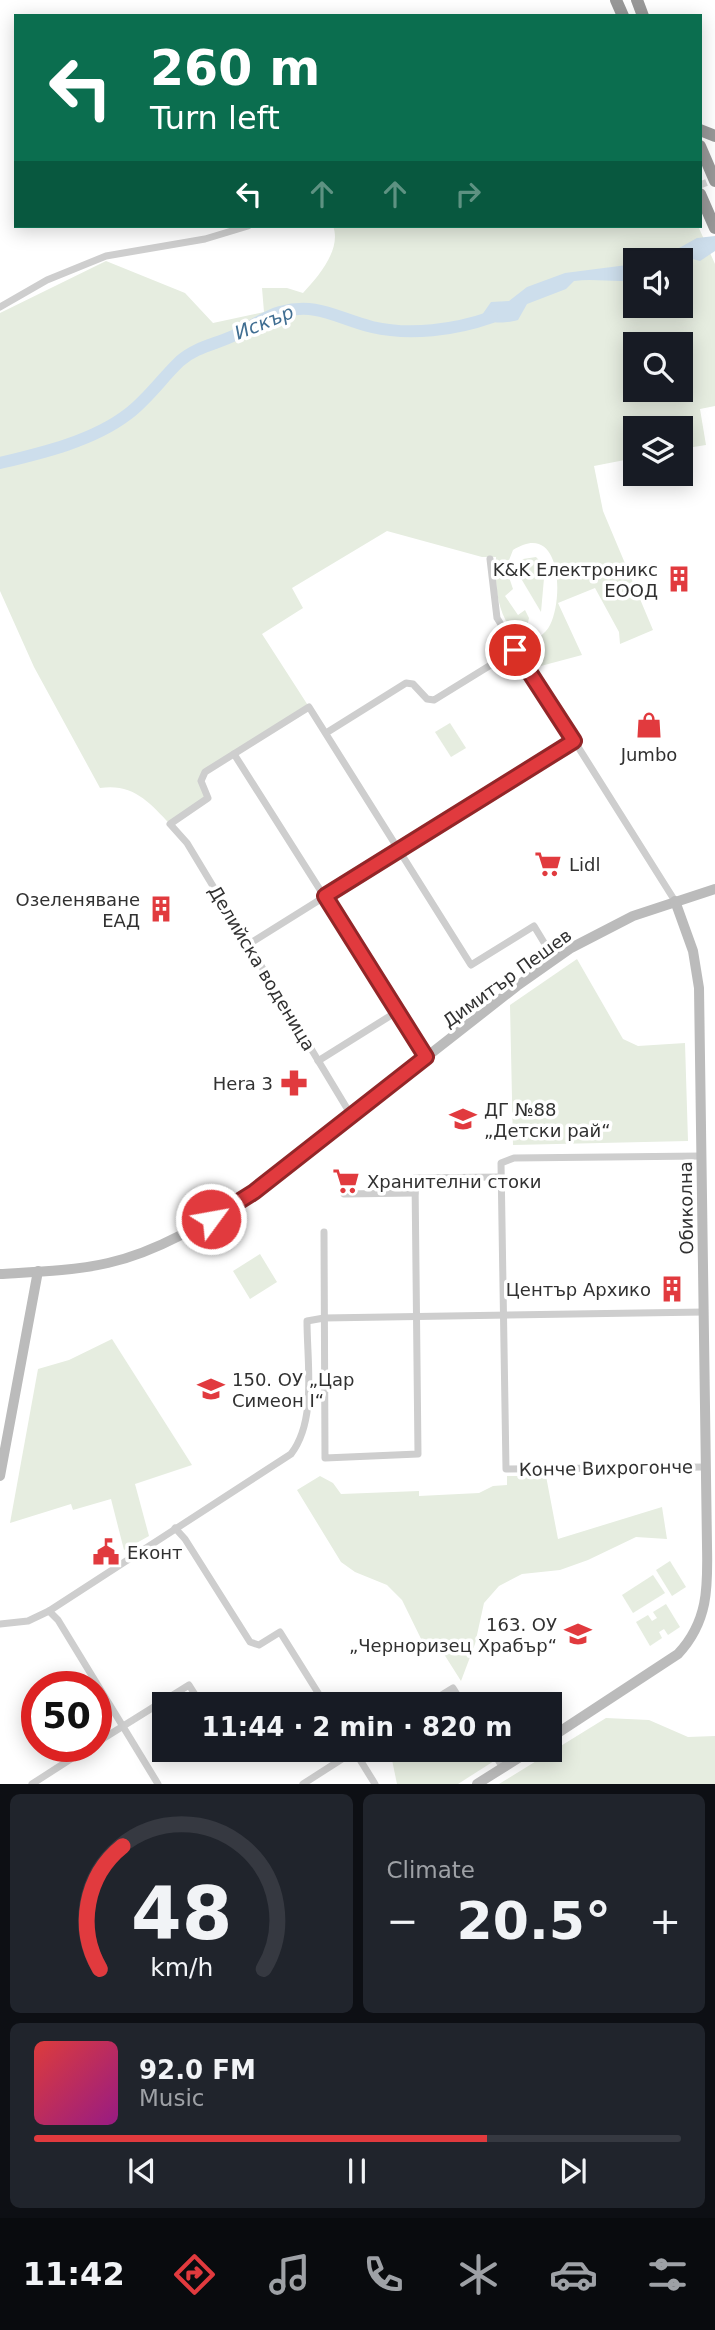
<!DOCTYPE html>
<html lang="en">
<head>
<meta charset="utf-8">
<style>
  :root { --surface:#171b24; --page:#20242c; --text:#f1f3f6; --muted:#9ea1a6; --line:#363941; --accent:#e13a3e }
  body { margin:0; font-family:"DejaVu Sans",sans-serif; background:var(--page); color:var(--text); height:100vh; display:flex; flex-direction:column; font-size:26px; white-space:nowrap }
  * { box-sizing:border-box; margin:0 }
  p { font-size:23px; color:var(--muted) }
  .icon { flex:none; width:38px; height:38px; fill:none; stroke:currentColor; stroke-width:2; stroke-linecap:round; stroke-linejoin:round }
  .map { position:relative; height:1784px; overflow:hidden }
  .details { display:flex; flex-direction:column; gap:10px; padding:10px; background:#0d0f14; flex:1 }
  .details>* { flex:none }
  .banner { position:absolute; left:14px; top:14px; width:688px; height:214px; border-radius:0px; box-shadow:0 4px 18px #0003; background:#0b6e4f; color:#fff; overflow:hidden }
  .controls { position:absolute; left:623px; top:248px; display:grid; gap:14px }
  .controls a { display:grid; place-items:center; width:70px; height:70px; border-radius:0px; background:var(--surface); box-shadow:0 4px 18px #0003; font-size:35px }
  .speed { position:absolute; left:21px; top:1671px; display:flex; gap:14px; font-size:35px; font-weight:700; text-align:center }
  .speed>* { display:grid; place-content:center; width:91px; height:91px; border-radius:50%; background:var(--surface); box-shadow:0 4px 18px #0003; line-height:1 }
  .speed .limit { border:10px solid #d22; background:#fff; color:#111 }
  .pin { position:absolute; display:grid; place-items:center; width:60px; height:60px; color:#fff; margin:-30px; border:4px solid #fff; border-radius:50%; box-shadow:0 2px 7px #0007 }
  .me { position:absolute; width:77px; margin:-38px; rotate:58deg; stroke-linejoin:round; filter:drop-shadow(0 0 5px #0008) }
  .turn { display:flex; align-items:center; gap:24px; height:147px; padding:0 21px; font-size:32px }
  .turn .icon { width:91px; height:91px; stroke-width:2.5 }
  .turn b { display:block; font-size:49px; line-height:60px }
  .lanes { display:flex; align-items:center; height:66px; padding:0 21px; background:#0003; justify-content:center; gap:35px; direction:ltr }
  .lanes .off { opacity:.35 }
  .big { font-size:52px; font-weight:700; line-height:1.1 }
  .details .widget { flex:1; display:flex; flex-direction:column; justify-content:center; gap:10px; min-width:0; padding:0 24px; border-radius:10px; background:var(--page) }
  .details .dial { align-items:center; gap:0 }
  .dial svg { height:182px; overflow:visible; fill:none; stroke:var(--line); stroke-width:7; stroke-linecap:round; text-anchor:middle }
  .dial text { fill:var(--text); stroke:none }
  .song { display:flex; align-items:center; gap:21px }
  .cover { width:84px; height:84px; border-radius:10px; background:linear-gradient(135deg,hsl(0 70% 55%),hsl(310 70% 35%)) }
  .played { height:7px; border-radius:4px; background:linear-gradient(90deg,var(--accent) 70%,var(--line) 70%) }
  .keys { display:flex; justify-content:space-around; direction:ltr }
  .heat { display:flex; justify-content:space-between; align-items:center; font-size:38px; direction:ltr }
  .details .tiles { flex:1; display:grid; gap:10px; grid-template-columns:1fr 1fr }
  .widget:last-child { grid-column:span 2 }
  .trip { position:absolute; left:152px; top:1692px; width:410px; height:70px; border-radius:0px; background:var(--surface); box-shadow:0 4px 18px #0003; font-weight:700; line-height:70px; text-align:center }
  .menu { display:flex; height:112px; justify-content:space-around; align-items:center; background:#090b0e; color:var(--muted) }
  .menu .icon { width:49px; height:49px }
  .menu .selected { color:var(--accent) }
  .menu b { font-size:32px; color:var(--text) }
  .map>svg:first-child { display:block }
</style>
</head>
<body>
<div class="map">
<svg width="715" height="1784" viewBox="0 0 715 1784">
  <rect width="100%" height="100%" fill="#fff"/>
  <g fill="#e6ede0" fill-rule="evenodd">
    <path d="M333,226H698L715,264V406L700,409L706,445L681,449V429H635V458L594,466L603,511L653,630L620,644L619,632L595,588L558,603L582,655L537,667L528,648C534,640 546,634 550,625C564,598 561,519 513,550L506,568L513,589L505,596L518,615L525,610L529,618L527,627L514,633C496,611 495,584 496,557H482L387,531L292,588L303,608L262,634L309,707L205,772L201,781L209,793L170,824C149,802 133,783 100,788L34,667L0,591V313L106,261L185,293L213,323L264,312L262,288H287L303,293C318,277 342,249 333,226ZM635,261H681V306H635ZM635,345H681V390H635Z"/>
    <path d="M536,557L545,567L541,612L516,570L523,559Z"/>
    <path d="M450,723L466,748L451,757L435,732Z"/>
    <path d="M577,959L623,1039L638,1046L685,1043L688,1141L513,1145L510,1005Z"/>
    <path d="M260,1254L277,1282L250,1299L233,1271Z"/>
    <path d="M112,1339L192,1465L135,1484L149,1536L124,1550L111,1499L73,1510L71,1504L10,1523L38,1369L69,1360Z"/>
    <path d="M320,1476L333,1483L341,1494L419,1491V1496L479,1493L493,1486L507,1485V1476H546L558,1539L662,1507L667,1539L636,1537L588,1560L560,1570L522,1574L499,1586L484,1603L475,1644L461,1681L437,1643L426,1649L402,1600L387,1585L355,1572L341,1562L297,1490Z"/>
    <path d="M670,1561L686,1587L672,1596L656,1570Z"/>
    <path d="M653,1575L665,1593L633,1613L622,1595Z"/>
    <path d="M666,1604L680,1627L668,1635L664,1629L659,1632L662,1638L650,1646L636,1622L648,1615L652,1621L657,1618L653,1612Z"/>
    <path d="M606,1718L649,1720L688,1737L715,1736V1784H499Z"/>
    <path d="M390,1750H486L494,1761L458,1784H397Z"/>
  </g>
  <g fill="#cddeec">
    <path d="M715,236V251L700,261L685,257L681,267V261H645L661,251L679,248L697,238Z"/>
    <path d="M635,264V280C615,283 595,278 574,281L566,289L527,304L518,320C500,325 495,321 477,322L491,302L509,301L527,287L565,273Z"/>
  </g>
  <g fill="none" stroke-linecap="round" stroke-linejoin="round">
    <path stroke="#cddeec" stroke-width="12" d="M0,463C42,453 93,441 128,414C148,399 162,378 180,361C197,346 218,344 237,334C251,327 265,316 280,312C318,302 336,318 372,327C410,336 455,330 492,317"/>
    <path stroke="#d6d6d6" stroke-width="7" stroke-dasharray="7 3.5" stroke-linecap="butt" d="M700,185L715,179"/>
    <g stroke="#cecece" stroke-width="7">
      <path d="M0,307L47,280L106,256L205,239L248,226"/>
      <path d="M490,559L497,618L675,901"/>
      <path d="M326,733L406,683L413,684L427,699L434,700L515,650"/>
      <path d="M234,754L426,1057"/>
      <path d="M249,944L574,741"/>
      <path d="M318,1061L398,1011"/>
      <path d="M351,1115L187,843L170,824L208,798L201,781L205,772L309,707L471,965L534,926L554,959"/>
      <path d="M701,1156L514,1158L501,1163L506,1469L706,1467"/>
      <path d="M344,1194L415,1193"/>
      <path d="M324,1232L325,1458L418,1454L415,1178L501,1177"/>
      <path d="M175,1528L185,1539L250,1642L259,1645L280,1632L325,1704"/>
      <path d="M49,1611L58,1620L158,1784"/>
      <path d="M0,1624L28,1621L49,1611L291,1454C317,1420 307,1363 307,1321L324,1318L704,1312"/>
      <path d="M427,1704L453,1688L463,1704"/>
      <path d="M96,1743L189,1685L201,1704"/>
      <path d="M229,1750L233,1757L244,1750"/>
      <path d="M354,1750L375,1784"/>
      <path d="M492,1750L503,1768"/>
      <path d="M32,1784L91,1746"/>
      <path d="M303,1784L356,1750"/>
    </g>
    <g stroke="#bbb" stroke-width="10">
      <path d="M0,1274C35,1272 73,1271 108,1263C161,1251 209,1220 254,1192L517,986L571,948L633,916L715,889"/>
      <path d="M0,1476L38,1271"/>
      <path d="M550,1738L678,1654C708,1622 708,1588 707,1546L699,988L693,951L675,901"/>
      <path d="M477,1784L531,1750"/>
    </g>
    <g stroke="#989898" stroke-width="12">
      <path d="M616,0L623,16"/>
      <path d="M637,0L643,16"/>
      <path d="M700,130L715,136"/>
      <path d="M700,146L715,181"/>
      <path d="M700,194L715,228"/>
    </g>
  </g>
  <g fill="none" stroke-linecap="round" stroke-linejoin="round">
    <g stroke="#922628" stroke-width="18">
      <path id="route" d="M211,1219L254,1192L426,1057L325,896L574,741L515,650"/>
    </g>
    <use href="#route" stroke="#e13a3e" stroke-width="12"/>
  </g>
  <defs>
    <g id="building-bare" transform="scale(2.1)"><path d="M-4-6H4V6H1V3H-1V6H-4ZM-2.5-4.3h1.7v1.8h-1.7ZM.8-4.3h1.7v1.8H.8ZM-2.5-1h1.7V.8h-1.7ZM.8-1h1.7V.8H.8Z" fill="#e13a3e" stroke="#fff" stroke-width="2.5" paint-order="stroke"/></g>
    <g id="shop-bare" transform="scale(2.1)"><path d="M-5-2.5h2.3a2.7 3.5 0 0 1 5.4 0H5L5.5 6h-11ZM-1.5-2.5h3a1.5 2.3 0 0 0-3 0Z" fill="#e13a3e" stroke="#fff" stroke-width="2.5" paint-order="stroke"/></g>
    <g id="supermarket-bare" transform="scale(2.1)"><path d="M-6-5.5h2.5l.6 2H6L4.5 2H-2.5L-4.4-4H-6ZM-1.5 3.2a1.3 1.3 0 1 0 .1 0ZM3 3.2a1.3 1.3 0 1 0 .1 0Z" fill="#e13a3e" stroke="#fff" stroke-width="2.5" paint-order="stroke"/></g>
    <g id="pharmacy-bare" transform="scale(2.1)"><path d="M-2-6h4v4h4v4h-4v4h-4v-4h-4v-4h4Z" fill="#e13a3e" stroke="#fff" stroke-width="2.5" paint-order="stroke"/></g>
    <g id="school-bare" transform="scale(2.1)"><path d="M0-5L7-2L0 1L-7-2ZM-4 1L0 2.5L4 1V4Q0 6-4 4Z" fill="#e13a3e" stroke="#fff" stroke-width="2.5" paint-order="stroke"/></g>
    <g id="civic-bare" transform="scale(2.1)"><path d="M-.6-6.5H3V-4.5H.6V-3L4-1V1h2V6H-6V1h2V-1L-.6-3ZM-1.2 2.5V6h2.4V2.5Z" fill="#e13a3e" stroke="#fff" stroke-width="2.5" paint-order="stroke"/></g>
  </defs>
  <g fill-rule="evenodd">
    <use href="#building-bare" x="679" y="579"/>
    <use href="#shop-bare" x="649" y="725"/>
    <use href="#supermarket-bare" x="548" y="864"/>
    <use href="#building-bare" x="161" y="909"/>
    <use href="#pharmacy-bare" x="294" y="1083"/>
    <use href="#school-bare" x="463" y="1119"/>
    <use href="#supermarket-bare" x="346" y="1181"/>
    <use href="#building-bare" x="672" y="1289"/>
    <use href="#school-bare" x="211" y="1389"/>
    <use href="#civic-bare" x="106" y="1552"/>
    <use href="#school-bare" x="578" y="1634"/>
  </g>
  <g text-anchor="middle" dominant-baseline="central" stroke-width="7" stroke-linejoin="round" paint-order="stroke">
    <g font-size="18" fill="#313131" stroke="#fff" text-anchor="end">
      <text x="658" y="569">K&amp;K Електроникс<tspan x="658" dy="21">ЕООД</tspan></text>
      <text x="649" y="754" text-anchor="middle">Jumbo</text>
      <text x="569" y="864" text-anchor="start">Lidl</text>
      <text x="140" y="899">Озеленяване<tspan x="140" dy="21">ЕАД</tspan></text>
      <text x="273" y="1083">Hera 3</text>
      <text x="484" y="1109" text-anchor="start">ДГ №88<tspan x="484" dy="21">„Детски рай“</tspan></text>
      <text x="367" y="1181" text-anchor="start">Хранителни стоки</text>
      <text x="651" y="1289">Център Архико</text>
      <text x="232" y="1379" text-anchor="start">150. ОУ „Цар<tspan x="232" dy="21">Симеон I“</tspan></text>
      <text x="127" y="1552" text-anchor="start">Еконт</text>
      <text x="557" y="1624">163. ОУ<tspan x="557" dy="21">„Черноризец Храбър“</tspan></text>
    </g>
    <g font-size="18" fill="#313131" stroke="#fff">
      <text transform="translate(262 968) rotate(59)">Делийска воденица</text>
      <text transform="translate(507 978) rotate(-36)">Димитър Пешев</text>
      <text transform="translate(686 1208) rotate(-91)">Обиколна</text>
      <text transform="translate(606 1468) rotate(-1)">Конче Вихрогонче</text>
    </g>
    <g font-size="19" font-style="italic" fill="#406e92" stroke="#fff">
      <text transform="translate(264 322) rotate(-22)">Искър</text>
    </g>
  </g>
</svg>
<div class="controls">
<a><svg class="icon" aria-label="sound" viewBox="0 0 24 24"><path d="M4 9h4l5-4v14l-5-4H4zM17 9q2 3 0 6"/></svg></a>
<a><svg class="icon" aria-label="search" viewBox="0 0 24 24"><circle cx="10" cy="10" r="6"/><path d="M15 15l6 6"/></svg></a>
<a><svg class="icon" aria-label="layers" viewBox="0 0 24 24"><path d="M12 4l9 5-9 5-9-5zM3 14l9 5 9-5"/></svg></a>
</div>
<div class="speed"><div class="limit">50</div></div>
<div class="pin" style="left:515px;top:650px;background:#d93025"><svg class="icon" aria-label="arrive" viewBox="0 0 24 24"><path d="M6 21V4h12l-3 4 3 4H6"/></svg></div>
<svg class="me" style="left:211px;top:1219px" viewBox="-20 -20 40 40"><circle r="17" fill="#e13a3e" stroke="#fff" stroke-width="3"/><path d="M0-11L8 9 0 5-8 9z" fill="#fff"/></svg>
<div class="trip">11:44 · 2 min · 820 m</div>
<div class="banner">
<div class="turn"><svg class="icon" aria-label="left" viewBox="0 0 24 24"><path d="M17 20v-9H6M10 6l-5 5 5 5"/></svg><div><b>260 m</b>Turn left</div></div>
<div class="lanes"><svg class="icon" aria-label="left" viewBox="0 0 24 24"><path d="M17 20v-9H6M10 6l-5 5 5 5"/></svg><svg class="icon off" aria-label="ahead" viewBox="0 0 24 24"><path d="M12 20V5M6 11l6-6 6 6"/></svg><svg class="icon off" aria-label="ahead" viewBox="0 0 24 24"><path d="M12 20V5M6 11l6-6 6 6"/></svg><svg class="icon off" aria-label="right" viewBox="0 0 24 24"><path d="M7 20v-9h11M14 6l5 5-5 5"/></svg></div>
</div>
</div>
<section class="details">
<div class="tiles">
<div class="widget dial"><svg viewBox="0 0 100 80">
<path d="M14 69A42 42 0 1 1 86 69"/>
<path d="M14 69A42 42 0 0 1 24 15" stroke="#e13a3e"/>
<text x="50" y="56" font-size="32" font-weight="700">48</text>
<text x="50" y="72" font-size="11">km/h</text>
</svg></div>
<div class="widget"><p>Climate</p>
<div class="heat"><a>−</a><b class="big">20.5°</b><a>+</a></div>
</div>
<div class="widget">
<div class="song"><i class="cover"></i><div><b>92.0 FM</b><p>Music</p></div></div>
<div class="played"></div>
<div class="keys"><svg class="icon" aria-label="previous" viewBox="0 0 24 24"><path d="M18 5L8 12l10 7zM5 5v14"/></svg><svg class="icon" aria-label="pause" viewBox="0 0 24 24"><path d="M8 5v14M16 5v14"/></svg><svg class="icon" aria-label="next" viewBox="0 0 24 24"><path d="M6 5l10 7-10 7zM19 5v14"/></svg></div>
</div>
</div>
</section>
<nav class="menu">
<b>11:42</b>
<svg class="icon selected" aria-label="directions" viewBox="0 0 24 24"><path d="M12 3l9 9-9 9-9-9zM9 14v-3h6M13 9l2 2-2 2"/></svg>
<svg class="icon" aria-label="music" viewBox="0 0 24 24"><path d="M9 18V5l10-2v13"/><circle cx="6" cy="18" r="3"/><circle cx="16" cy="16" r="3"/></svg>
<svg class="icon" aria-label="phone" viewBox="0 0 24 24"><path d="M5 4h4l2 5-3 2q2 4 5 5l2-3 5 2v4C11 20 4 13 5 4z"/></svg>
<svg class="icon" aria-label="climate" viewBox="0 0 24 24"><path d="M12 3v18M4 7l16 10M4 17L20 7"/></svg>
<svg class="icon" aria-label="car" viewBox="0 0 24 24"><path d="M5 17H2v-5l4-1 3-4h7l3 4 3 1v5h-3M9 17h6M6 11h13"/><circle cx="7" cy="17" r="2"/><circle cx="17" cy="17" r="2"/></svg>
<svg class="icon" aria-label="filters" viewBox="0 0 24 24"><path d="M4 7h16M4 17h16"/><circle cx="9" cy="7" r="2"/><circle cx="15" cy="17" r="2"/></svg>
</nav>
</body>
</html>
